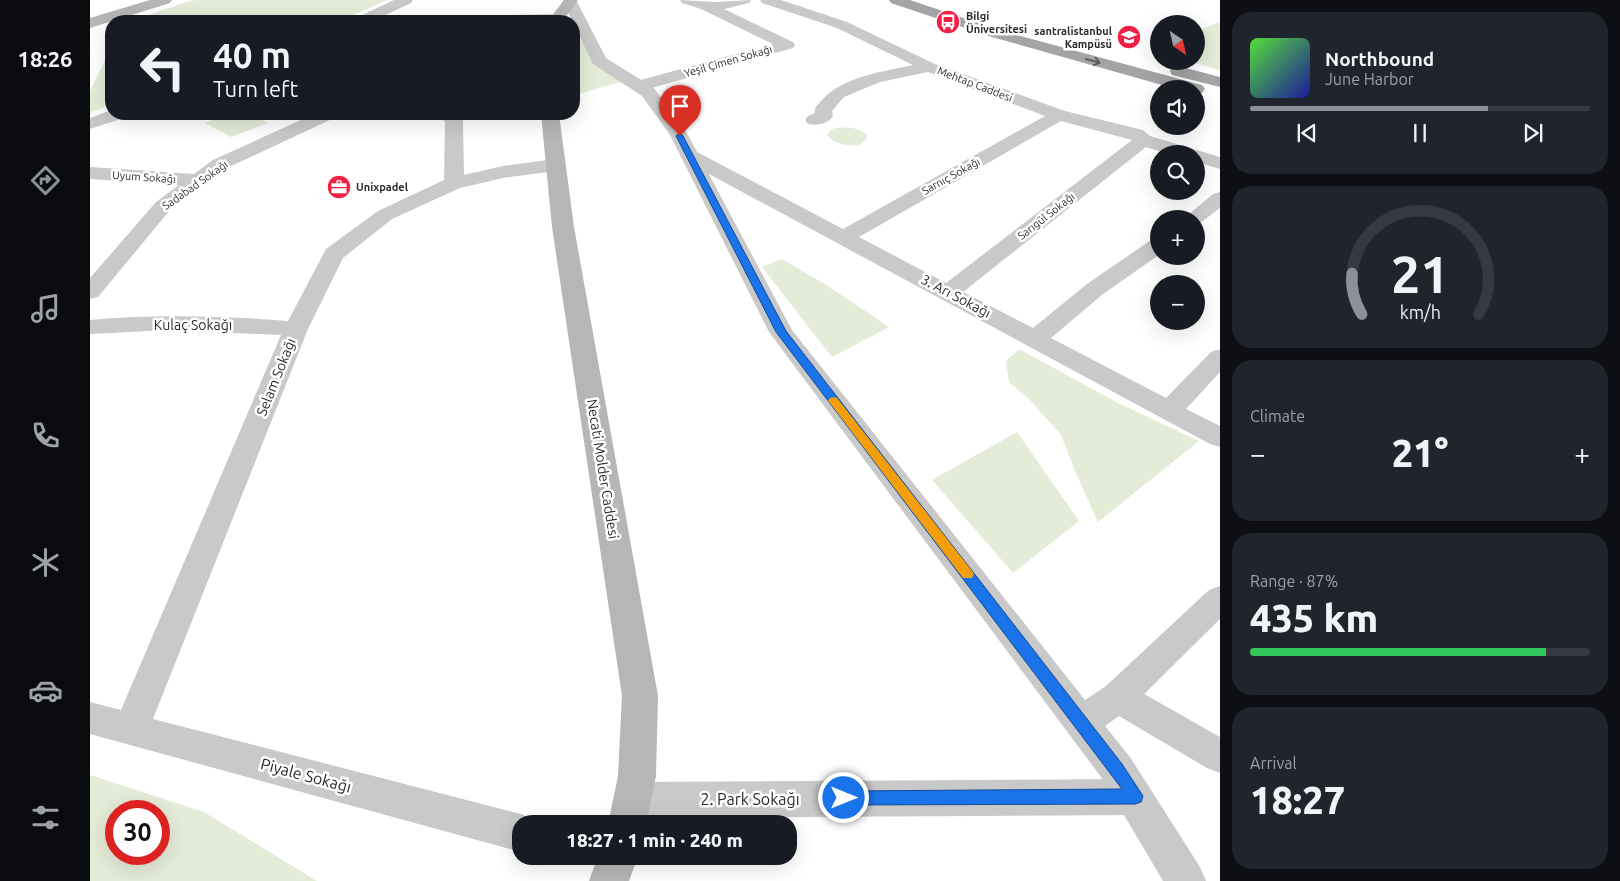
<!DOCTYPE html>
<html lang="en">
<head>
<meta charset="utf-8">
<style>
  :root { --surface:#171b24; --page:#20242c; --text:#f1f3f6; --muted:#9ea1a6; --line:#363941; --accent:#8c9099 }
  body { margin:0; font-family:Ubuntu,sans-serif; background:var(--page); color:var(--text); height:100vh; display:flex; flex-direction:column; font-size:19px; white-space:nowrap }
  * { box-sizing:border-box; margin:0 }
  p { font-size:16px; color:var(--muted) }
  .icon { flex:none; width:28px; height:28px; fill:none; stroke:currentColor; stroke-width:2; stroke-linecap:round; stroke-linejoin:round }
  .map { position:relative; flex:1; overflow:hidden }
  .panel { display:flex; flex-direction:column; gap:12px; padding:12px; background:#0d0f14; width:400px }
  .panel>* { flex:none }
  .guide { position:absolute; left:15px; top:15px; width:475px; height:105px; border-radius:20px; box-shadow:0 5px 20px #0002; background:#171b24; color:var(--text); overflow:hidden }
  .needle { width:32px; rotate:146deg }
  .fabs { position:absolute; left:1060px; top:15px; display:grid; gap:10px }
  .fabs a { display:grid; place-items:center; width:55px; height:55px; border-radius:50%; background:var(--surface); box-shadow:0 5px 20px #0002; font-size:25px }
  .speed { position:absolute; left:15px; top:800px; display:flex; gap:10px; font-size:25px; font-weight:700; text-align:center }
  .speed>* { display:grid; place-content:center; width:65px; height:65px; border-radius:50%; background:var(--surface); box-shadow:0 5px 20px #0002; line-height:1 }
  .speed .limit { border:8px solid #d22; background:#fff; color:#111 }
  .pin { position:absolute; display:grid; place-items:center; width:42px; height:42px; color:#fff; margin:-51px -21px; border-radius:50% 50% 50% 0; rotate:-45deg; box-shadow:0 0 5px #0007 }
  .pin .icon { rotate:45deg }
  .me { position:absolute; width:55px; margin:-28px; rotate:90deg; stroke-linejoin:round; filter:drop-shadow(0 0 4px #0008) }
  .turn { display:flex; align-items:center; gap:18px; height:105px; padding:0 25px; font-size:22px }
  .turn .icon { width:65px; height:65px; stroke-width:2.5 }
  .turn b { display:block; font-size:35px; line-height:42px }
  .big { font-size:38px; font-weight:800; line-height:1.1 }
  .panel .tile { flex:1; display:flex; flex-direction:column; justify-content:center; gap:8px; min-width:0; padding:0 18px; border-radius:20px; background:var(--page) }
  .panel .dial { align-items:center; gap:0 }
  .dial svg { height:130px; overflow:visible; fill:none; stroke:var(--line); stroke-width:7; stroke-linecap:round; text-anchor:middle }
  .dial text { fill:var(--text); stroke:none }
  .song { display:flex; align-items:center; gap:15px }
  .cover { width:60px; height:60px; border-radius:8px; background:linear-gradient(135deg,hsl(110 70% 55%),hsl(240 70% 35%)) }
  .played { height:5px; border-radius:2px; background:linear-gradient(90deg,var(--accent) 70%,var(--line) 70%) }
  .keys { display:flex; justify-content:space-around; direction:ltr }
  .heat { display:flex; justify-content:space-between; align-items:center; font-size:28px; direction:ltr }
  .charge { height:8px; border-radius:4px; background:linear-gradient(90deg,#34c759 87%,var(--line) 0) }
  .trip { position:absolute; left:422px; top:815px; width:285px; height:50px; border-radius:20px; background:var(--surface); box-shadow:0 5px 20px #0002; font-weight:800; line-height:50px; text-align:center }
  main { display:flex; flex:1; min-height:0 }
  .tabs { display:flex; flex-direction:column; width:90px; justify-content:space-around; align-items:center; background:#090b0e; color:var(--muted) }
  .tabs .icon { width:35px; height:35px }
  .tabs .active { color:var(--accent) }
  .tabs b { font-size:22px; color:var(--text) }
  .map>svg:first-child { display:block }
</style>
</head>
<body>
<main>
<nav class="tabs">
<b>18:26</b>
<svg class="icon active" aria-label="directions" viewBox="0 0 24 24"><path d="M12 3l9 9-9 9-9-9zM9 14v-3h6M13 9l2 2-2 2"/></svg>
<svg class="icon" aria-label="music" viewBox="0 0 24 24"><path d="M9 18V5l10-2v13"/><circle cx="6" cy="18" r="3"/><circle cx="16" cy="16" r="3"/></svg>
<svg class="icon" aria-label="phone" viewBox="0 0 24 24"><path d="M5 4h4l2 5-3 2q2 4 5 5l2-3 5 2v4C11 20 4 13 5 4z"/></svg>
<svg class="icon" aria-label="climate" viewBox="0 0 24 24"><path d="M12 3v18M4 7l16 10M4 17L20 7"/></svg>
<svg class="icon" aria-label="car" viewBox="0 0 24 24"><path d="M5 17H2v-5l4-1 3-4h7l3 4 3 1v5h-3M9 17h6M6 11h13"/><circle cx="7" cy="17" r="2"/><circle cx="17" cy="17" r="2"/></svg>
<svg class="icon" aria-label="filters" viewBox="0 0 24 24"><path d="M4 7h16M4 17h16"/><circle cx="9" cy="7" r="2"/><circle cx="15" cy="17" r="2"/></svg>
</nav>
<div class="map">
<svg width="1130" height="881" viewBox="0 0 1130 881">
  <rect width="100%" height="100%" fill="#fff"/>
  <g fill="#e4ebd7" fill-rule="evenodd">
    <path d="M103,0H297L250,21H39Z"/>
    <path d="M1130,22V70L1098,61H1106V31Z"/>
    <path d="M484,36L497,45L535,81L484,95Z"/>
    <path d="M21,48V104L0,113V91Z"/>
    <path d="M139,114H160L178,123L141,137L115,123Z"/>
    <path d="M745,128C757,127 768,127 777,135C776,152 743,146 737,135L741,130Z"/>
    <path d="M692,259L738,286L799,327L742,357L672,267Z"/>
    <path d="M929,349L1028,403L1109,441L1008,522L984,469L971,435L939,399L919,382L916,361Z"/>
    <path d="M927,432L989,521L923,573L842,480Z"/>
    <path d="M0,775L114,812L227,881H0ZM26,811H69V854H26Z"/>
  </g>
  <g fill="none" stroke-linecap="round" stroke-linejoin="round">
    <g fill="#c9c9c9" fill-rule="evenodd">
      <path d="M304,0H323L321,3L283,21H263L266,18Z"/>
      <path d="M590,0L625,2L661,0L659,3L634,9L703,42L705,45L703,48L555,90H543L541,86L543,82L683,44L611,9L592,3Z"/>
      <path d="M670,0H691L757,22L845,64L975,111L1053,130L1060,136L1130,157V169L1106,162V154H1078L1056,147L873,292L943,328L997,284L1061,240L1069,239V255L1013,294L961,338L1076,398L1121,352L1130,349V372L1096,409L1130,426V447L1120,444L593,160L590,156L593,152L600,150L607,152L753,229L955,116L838,72L790,82L754,97L742,111L743,116C738,124 726,126 718,124L715,120L718,116L725,113C724,107 728,105 732,100C754,76 792,72 823,65L747,28L672,3ZM971,121L1042,140L856,283L769,237Z"/>
      <path d="M466,14L471,16L474,19L472,21H368L371,18L376,16Z"/>
      <path d="M21,110V114H37L34,118L0,129V118Z"/>
      <path d="M224,114H247L244,118L137,168L80,210L8,297L0,299V278L66,202L89,185L0,179V167L104,174L123,160Z"/>
      <path d="M348,114H367L373,121L374,175L413,166L466,159L473,161L476,165L473,169L466,171L413,178L370,188L302,219L253,258L218,329L63,719L431,814L445,820L447,824H431V852L0,734V702L31,710L191,335L77,330L0,334V320C66,314 132,316 198,321L236,249L288,211L354,180L355,122Z"/>
      <path d="M1130,192V208L1110,223L1106,224V219H1093L1123,194Z"/>
      <path d="M1130,586V619L1040,708L1028,712L1016,708L1010,697L1016,686L1119,590Z"/>
      <path d="M1045,779L1058,785L1064,797L1058,809L1045,815L544,818L531,813L525,800L531,787L544,782Z"/>
    </g>
    <path fill="#c9c9c9" fill-rule="evenodd" d="M474,0H486L516,58L564,88L598,135L702,330L995,700L1016,686L1028,682L1040,686L1130,737V773L1117,768L1029,716L1015,726L1040,757L1110,867L1116,881H1073L1014,781L679,332L580,135L552,96L503,64L473,2Z"/>
    <g fill="#b6b6b6" fill-rule="evenodd">
      <path d="M60,0H82L80,3L0,28V18Z"/>
      <path d="M474,0H488L473,21H458Z"/>
      <path d="M451,114H469L484,227L568,696L566,776L556,824H518L528,776L532,696L462,227Z"/>
      <path d="M508,856H548L539,881H499Z"/>
    </g>
    <g fill="#a4a4a4" fill-rule="evenodd">
      <path d="M799,0H820L912,31L1112,85L1115,89L1112,93L1106,94V89H1086L902,37L801,3Z"/>
      <path d="M1088,66L1130,77V87L1082,75L1080,71L1082,67Z"/>
    </g>
  </g>
  <defs><path id="oneway-shaft" d="M-6 0H5M1.5-3L5.5 0L1.5 3" fill="none" stroke-width="1.6" stroke-linecap="round" stroke-linejoin="round" transform="scale(1.25)"/></defs>
  <use stroke="#5c5c5c" href="#oneway-shaft" transform="translate(1003 61) rotate(15)"/>
  <path fill="#1a73e8" stroke="#114b97" d="M590,133L593,136L696,331L1032,764L1053,796L1051,802L1045,804L754,805L749,803L746,798L749,793L754,791L1032,789L686,332L586,136Z"/>
  <path fill="#f59e0b" d="M744,397L747,398L882,571L884,574L882,578H873L740,403L738,401L740,398Z"/>
  <defs>
    <g id="bus-disc" transform="scale(1.25)"><circle r="9.5" fill="#f12046" stroke="#fff"/><path d="M-5-6H5V4H4V6H2V4H-2V6H-4V4H-5ZM-3.5-4V0h7V-4ZM-3.5 1.2v1.5H-2V1.2ZM2 1.2v1.5H3.5V1.2Z" fill="#fff"/></g>
    <g id="university-disc" transform="scale(1.25)"><circle r="9.5" fill="#f12046" stroke="#fff"/><path d="M0-5L7-2L0 1L-7-2ZM-4 1L0 2.5L4 1V4Q0 6-4 4Z" fill="#fff"/></g>
    <g id="office-disc" transform="scale(1.25)"><circle r="9.5" fill="#f12046" stroke="#fff"/><path d="M-6-3h4V-5.5h4V-3h4V5H-6ZM-1-4.5V-3h2v-1.5ZM-6 0V1H6V0Z" fill="#fff"/></g>
  </defs>
  <g fill-rule="evenodd">
    <use href="#bus-disc" x="858" y="22"/>
    <use href="#university-disc" x="1039" y="37"/>
    <use href="#office-disc" x="249" y="187"/>
  </g>
  <g text-anchor="middle" dominant-baseline="central" stroke-width="5" stroke-linejoin="round" paint-order="stroke">
    <g font-size="11" font-weight="bold" fill="#2c2c2c" stroke="#fff" text-anchor="start">
      <text x="876" y="16">Bilgi<tspan x="876" dy="13">Üniversitesi</tspan></text>
      <text x="1022" y="31" text-anchor="end">santralistanbul<tspan x="1022" dy="13">Kampüsü</tspan></text>
      <text x="266" y="187">Unixpadel</text>
    </g>
    <g font-size="11" fill="#2c2c2c" stroke="#fff">
      <text transform="translate(638 61) rotate(-16)">Yeşil Çimen Sokağı</text>
      <text transform="translate(885 84) rotate(21)">Mehtap Caddesi</text>
      <text transform="translate(861 176) rotate(-29)">Sarnıç Sokağı</text>
      <text transform="translate(54 177) rotate(4)">Uyum Sokağı</text>
      <text transform="translate(105 185) rotate(-35)">Sadabad Sokağı</text>
      <text transform="translate(956 216) rotate(-38)">Sarıgül Sokağı</text>
    </g>
    <g font-size="14" fill="#2c2c2c" stroke="#fff">
      <text transform="translate(866 296) rotate(28)">3. Arı Sokağı</text>
      <text x="103" y="325">Kulaç Sokağı</text>
      <text transform="translate(186 377) rotate(-68)">Selam Sokağı</text>
      <text transform="translate(513 469) rotate(81)">Necati Molder Caddesi</text>
    </g>
    <g font-size="16" fill="#2c2c2c" stroke="#fff">
      <text transform="translate(216 775) rotate(15)">Piyale Sokağı</text>
      <text x="660" y="799">2. Park Sokağı</text>
    </g>
  </g>
</svg>
<div class="fabs">
<a><svg class="needle" viewBox="-14 -14 28 28"><path d="M0-13l5 13h-10z" fill="#e53935"/><path d="M0 13l5-13h-10z" fill="#9ea1a6"/></svg></a>
<a><svg class="icon" aria-label="sound" viewBox="0 0 24 24"><path d="M4 9h4l5-4v14l-5-4H4zM17 9q2 3 0 6"/></svg></a>
<a><svg class="icon" aria-label="search" viewBox="0 0 24 24"><circle cx="10" cy="10" r="6"/><path d="M15 15l6 6"/></svg></a>
<a>+</a>
<a>−</a>
</div>
<div class="speed"><div class="limit">30</div></div>
<div class="pin" style="left:590px;top:136px;background:#d93025"><svg class="icon" aria-label="arrive" viewBox="0 0 24 24"><path d="M6 21V4h12l-3 4 3 4H6"/></svg></div>
<svg class="me" style="left:754px;top:798px" viewBox="-20 -20 40 40"><circle r="17" fill="#1a73e8" stroke="#fff" stroke-width="3"/><path d="M0-11L8 9 0 5-8 9z" fill="#fff"/></svg>
<div class="trip">18:27 · 1 min · 240 m</div>
<div class="guide">
<div class="turn"><svg class="icon" aria-label="left" viewBox="0 0 24 24"><path d="M17 20v-9H6M10 6l-5 5 5 5"/></svg><div><b>40 m</b>Turn left</div></div>
</div>
</div>
<section class="panel">
<div class="tile">
<div class="song"><i class="cover"></i><div><b>Northbound</b><p>June Harbor</p></div></div>
<div class="played"></div>
<div class="keys"><svg class="icon" aria-label="previous" viewBox="0 0 24 24"><path d="M18 5L8 12l10 7zM5 5v14"/></svg><svg class="icon" aria-label="pause" viewBox="0 0 24 24"><path d="M8 5v14M16 5v14"/></svg><svg class="icon" aria-label="next" viewBox="0 0 24 24"><path d="M6 5l10 7-10 7zM19 5v14"/></svg></div>
</div>
<div class="tile dial"><svg viewBox="0 0 100 80">
<path d="M14 69A42 42 0 1 1 86 69"/>
<path d="M14 69A42 42 0 0 1 8 44" stroke="#8c9099"/>
<text x="50" y="56" font-size="32" font-weight="700">21</text>
<text x="50" y="72" font-size="11">km/h</text>
</svg></div>
<div class="tile"><p>Climate</p>
<div class="heat"><a>−</a><b class="big">21°</b><a>+</a></div>
</div>
<div class="tile"><p>Range · 87%</p><b class="big">435 km</b><div class="charge"></div></div>
<div class="tile"><p>Arrival</p><b class="big">18:27</b></div>
</section>
</main>
</body>
</html>
